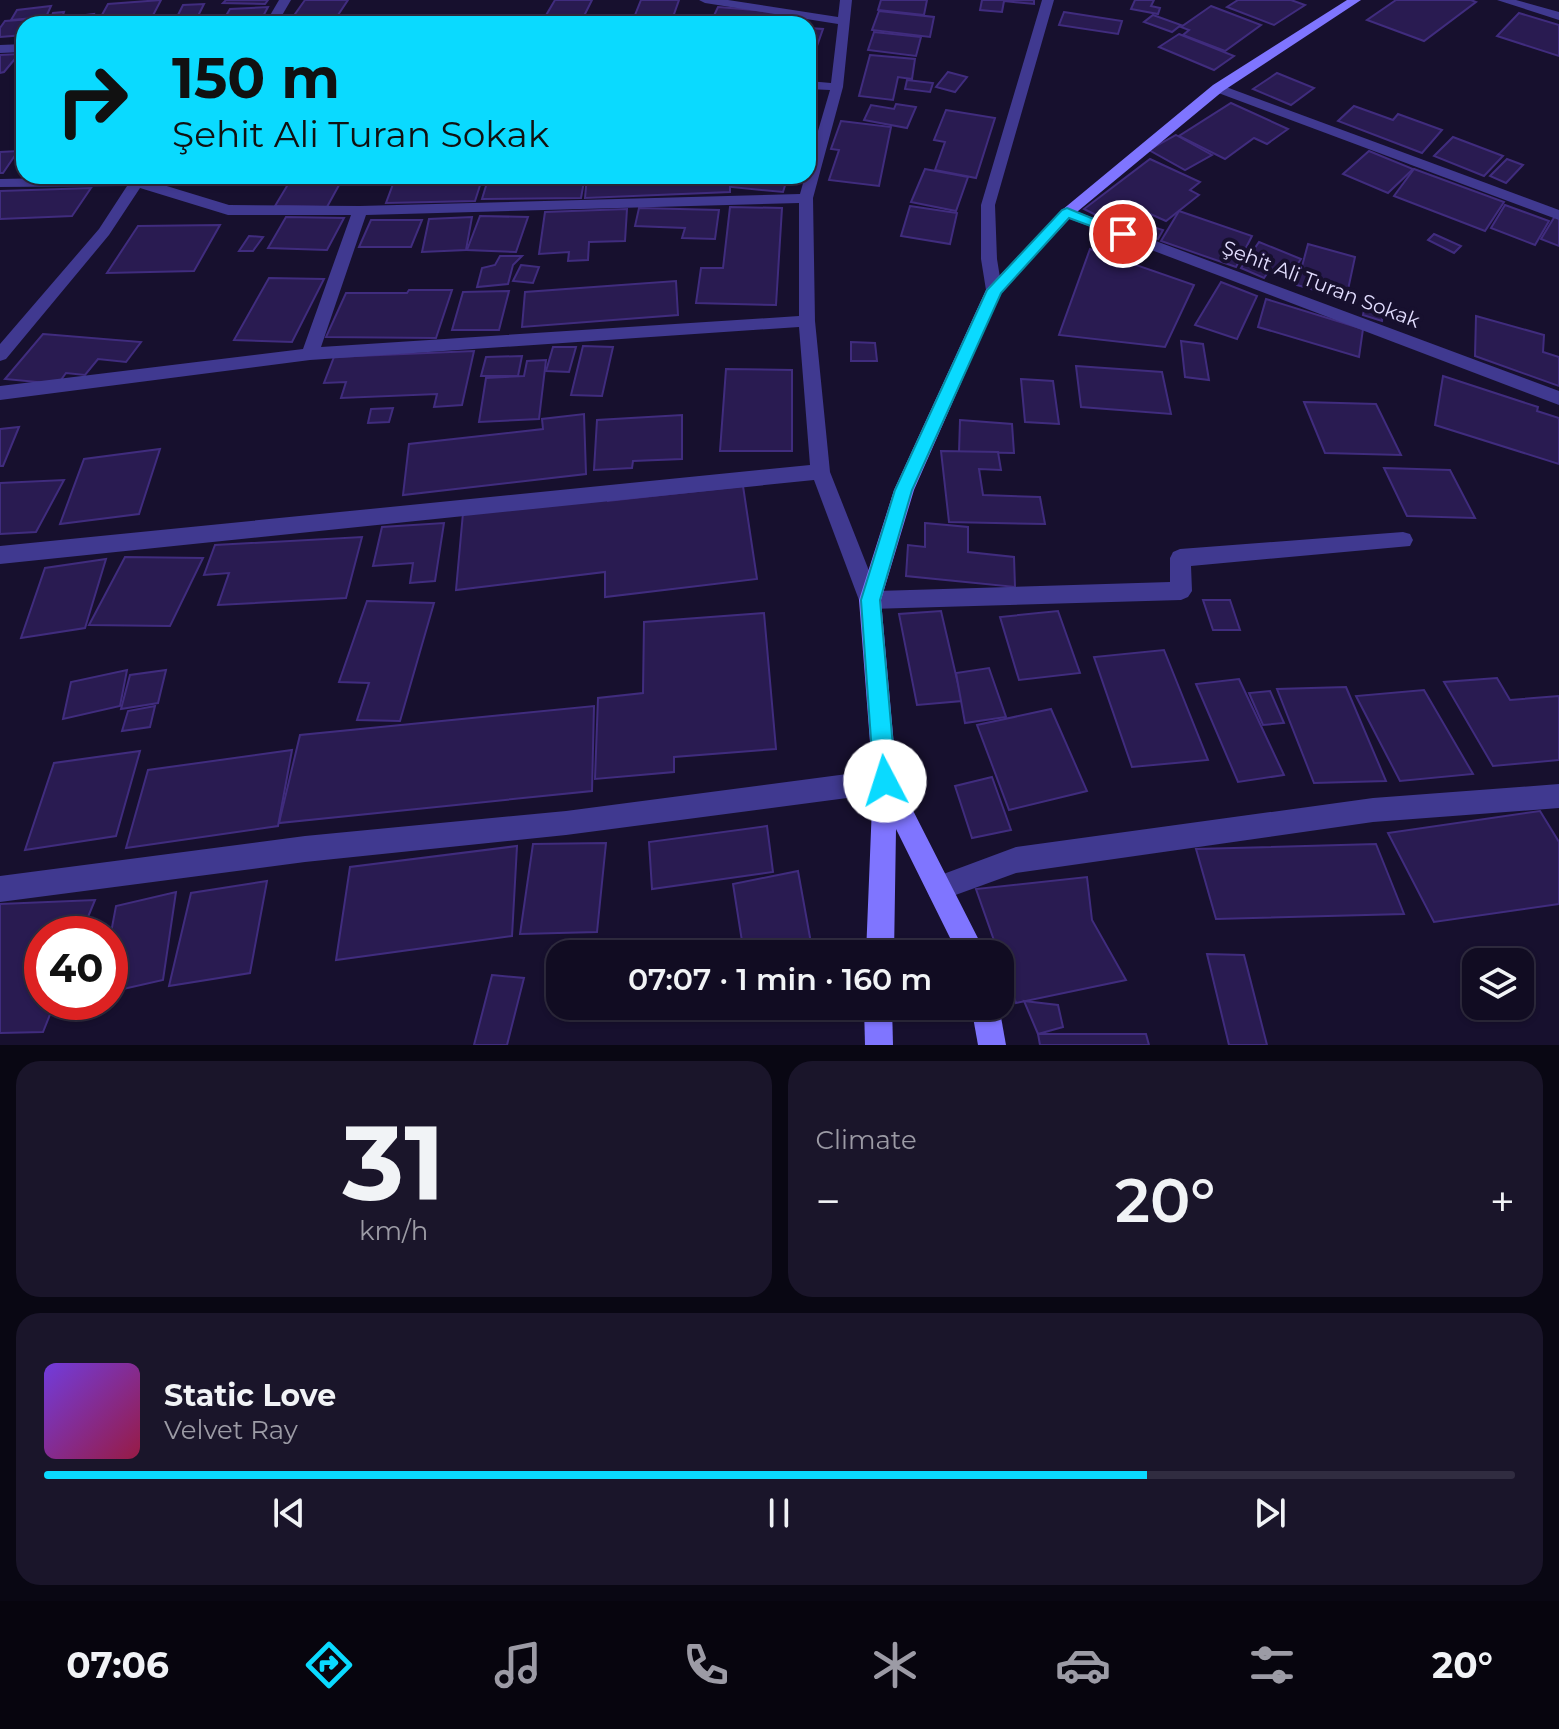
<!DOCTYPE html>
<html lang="en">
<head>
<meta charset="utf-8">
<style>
  :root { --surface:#110c22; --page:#1a152a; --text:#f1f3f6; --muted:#9c9ba5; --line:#302c40; --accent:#0adaff }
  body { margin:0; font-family:Montserrat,sans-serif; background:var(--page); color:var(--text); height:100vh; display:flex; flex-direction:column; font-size:30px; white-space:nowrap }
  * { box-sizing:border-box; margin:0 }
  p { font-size:26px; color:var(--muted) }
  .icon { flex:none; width:44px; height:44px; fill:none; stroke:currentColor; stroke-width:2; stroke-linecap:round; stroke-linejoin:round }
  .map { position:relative; height:1045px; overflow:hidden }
  .panel { display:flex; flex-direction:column; gap:16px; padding:16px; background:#090713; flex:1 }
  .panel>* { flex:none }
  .top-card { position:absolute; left:16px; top:16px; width:800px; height:168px; border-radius:24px; box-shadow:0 2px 6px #0004,0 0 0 2px var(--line); background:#0adaff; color:#111; overflow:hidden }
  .fabs { position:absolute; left:1462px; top:948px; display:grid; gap:16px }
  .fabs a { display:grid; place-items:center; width:72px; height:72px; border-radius:16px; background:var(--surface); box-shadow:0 2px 6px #0004,0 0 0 2px var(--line); font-size:40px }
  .speed { position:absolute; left:24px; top:916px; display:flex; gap:16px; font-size:40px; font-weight:700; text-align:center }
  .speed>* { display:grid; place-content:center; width:104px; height:104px; border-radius:50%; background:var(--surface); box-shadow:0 2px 6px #0004,0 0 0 2px var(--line); line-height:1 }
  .speed .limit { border:12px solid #d22; background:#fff; color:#111 }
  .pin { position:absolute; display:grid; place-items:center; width:68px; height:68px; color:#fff; margin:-34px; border:4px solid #fff; border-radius:50%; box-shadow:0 2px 8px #0007 }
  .me { position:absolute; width:88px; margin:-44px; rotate:355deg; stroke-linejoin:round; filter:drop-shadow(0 0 6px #0008) }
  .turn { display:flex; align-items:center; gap:28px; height:168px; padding:0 24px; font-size:36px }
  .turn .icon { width:104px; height:104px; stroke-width:2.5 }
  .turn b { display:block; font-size:56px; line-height:68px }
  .big { font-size:60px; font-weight:600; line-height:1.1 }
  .panel .tile { flex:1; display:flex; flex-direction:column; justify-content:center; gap:12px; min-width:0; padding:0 28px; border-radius:24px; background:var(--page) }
  .panel .dial { align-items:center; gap:0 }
  .dial b { font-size:104px; line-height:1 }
  .song { display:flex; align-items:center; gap:24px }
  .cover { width:96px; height:96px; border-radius:12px; background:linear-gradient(135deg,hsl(260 70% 55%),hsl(340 70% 35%)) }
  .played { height:8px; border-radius:4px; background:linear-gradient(90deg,var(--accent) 75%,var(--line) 75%) }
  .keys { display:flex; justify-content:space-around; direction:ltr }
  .heat { display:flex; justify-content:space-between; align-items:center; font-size:44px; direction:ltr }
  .panel .tiles { flex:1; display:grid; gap:16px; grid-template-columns:1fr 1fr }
  .tile:last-child { grid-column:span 2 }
  .trip { position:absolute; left:546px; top:940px; width:468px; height:80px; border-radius:24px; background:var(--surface); box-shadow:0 2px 6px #0004,0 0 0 2px var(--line); font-weight:600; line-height:80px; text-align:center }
  .tabs { display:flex; height:128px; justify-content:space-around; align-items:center; background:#07050e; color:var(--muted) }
  .tabs .icon { width:56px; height:56px }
  .tabs .on { color:var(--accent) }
  .tabs b { font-size:36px; color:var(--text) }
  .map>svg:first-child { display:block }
</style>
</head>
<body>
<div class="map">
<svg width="1559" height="1045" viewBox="0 0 1559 1045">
  <rect width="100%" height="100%" fill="#17102e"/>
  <g fill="#291b51" stroke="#402c7e" stroke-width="2">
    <path d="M161,0L149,23L97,24L108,4Z"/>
    <path d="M226,0H268L265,4L223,3Z"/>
    <path d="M305,0H348L332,24H288Z"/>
    <path d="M555,0H592L582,20L545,17Z"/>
    <path d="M641,0H679L673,17L635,15Z"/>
    <path d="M881,0H927L924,15L878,10Z"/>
    <path d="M982,0H1034V4L1004,1L1002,12L980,10Z"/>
    <path d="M1135,0H1154L1151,6L1160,8L1158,14L1131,9Z"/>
    <path d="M1238,0H1291L1305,5L1274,25L1227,7Z"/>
    <path d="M1396,0H1471L1476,2L1424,41L1367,20Z"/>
    <path d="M204,4L194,24H157L160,19L177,17L183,5Z"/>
    <path d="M51,6L46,17L11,20L17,10Z"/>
    <path d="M1211,6L1261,25L1225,51L1183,35L1189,30L1181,27Z"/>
    <path d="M268,7L259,24H221L230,9Z"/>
    <path d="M718,7L790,13L787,24H710Z"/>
    <path d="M879,11L934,17L930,37L872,30Z"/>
    <path d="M64,12L62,18L94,14L91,24H49L53,13Z"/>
    <path d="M1064,12L1122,21L1118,34L1059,25Z"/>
    <path d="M1519,13L1559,25V56L1497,36Z"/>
    <path d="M1153,15L1181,25L1172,32L1144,22Z"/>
    <path d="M47,18L43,24H24V35L0,37V28L5,21Z"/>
    <path d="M808,28L823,29L817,46L808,45Z"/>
    <path d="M874,32L921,37L916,56L868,50Z"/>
    <path d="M1179,34L1234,56L1214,70L1159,47Z"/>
    <path d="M19,54L4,72L0,73V55Z"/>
    <path d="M870,55L915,59L912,79L898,77L893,100L859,96Z"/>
    <path d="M948,72L967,77L955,92L936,87Z"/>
    <path d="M1277,73L1314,88L1291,105L1253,89Z"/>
    <path d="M907,80L933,83L930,92L905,89Z"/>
    <path d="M1231,103L1288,129L1267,144L1254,138L1225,159L1179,136Z"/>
    <path d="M896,104L916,107L907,128L864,120L871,105L894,109Z"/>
    <path d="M1354,106L1393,120L1398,114L1442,130L1422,153L1338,121Z"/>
    <path d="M946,110L995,118L976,178L935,170L945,142L934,140Z"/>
    <path d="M841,121L891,127L879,186L829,180L839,150L831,149Z"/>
    <path d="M1176,135L1212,155L1185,170L1149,150Z"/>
    <path d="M1453,137L1503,156L1484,176L1434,156Z"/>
    <path d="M18,151L3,173H0V152Z"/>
    <path d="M1369,151L1413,169L1388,193L1343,174Z"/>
    <path d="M1150,159L1200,182L1190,190L1199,195L1166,221L1148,213L1126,230L1084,209Z"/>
    <path d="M1507,159L1523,165L1506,183L1490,176Z"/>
    <path d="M925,169L968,177L956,211L911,202Z"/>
    <path d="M1414,169L1504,202L1485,231L1394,196Z"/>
    <path d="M293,176H344L327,207L275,206Z"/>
    <path d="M396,176H483L475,201L386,203Z"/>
    <path d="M489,176H585L581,198L482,199Z"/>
    <path d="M587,176H730V192L585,198Z"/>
    <path d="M735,176H788L783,192L731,187Z"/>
    <path d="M91,188L72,216L0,219V191Z"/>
    <path d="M1505,205L1549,221L1535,245L1491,228Z"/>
    <path d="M910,206L957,213L950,244L901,236Z"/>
    <path d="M730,207L782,208L776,305L696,303L701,268H723Z"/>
    <path d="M639,208L719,210L715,239L682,238L685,228L635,226Z"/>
    <path d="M627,209L625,241L589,242L588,260L568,261L569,252L539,254L545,212Z"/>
    <path d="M1179,211L1252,236L1236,267L1161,241Z"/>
    <path d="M480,216L528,217L516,252L467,250Z"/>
    <path d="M1555,216L1559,218V246L1541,239Z"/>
    <path d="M286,217L344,218L327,250L268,248Z"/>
    <path d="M472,217L466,250L422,252L429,219Z"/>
    <path d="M371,220H422L411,247H359Z"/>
    <path d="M1143,224L1163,230L1158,239L1138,233Z"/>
    <path d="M220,225L194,271L107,273L138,226Z"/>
    <path d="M1434,234L1461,246L1454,253L1428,240Z"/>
    <path d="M249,236L263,237L253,251H239Z"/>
    <path d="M1259,242L1301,259L1289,277L1270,269L1264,278L1241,268Z"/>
    <path d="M1308,244L1355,257L1346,299L1297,285Z"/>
    <path d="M1090,249L1194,285L1165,347L1059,335Z"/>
    <path d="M500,256H522L513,265L508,284L477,287L482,268L495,265Z"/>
    <path d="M521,265L539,267L533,283L513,281Z"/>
    <path d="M269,278L324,279L292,342L234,340Z"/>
    <path d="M676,281L678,315L522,327L525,292Z"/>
    <path d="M1221,282L1257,296L1237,339L1195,325Z"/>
    <path d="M409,290H452L436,338L326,337L346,293H407Z"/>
    <path d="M509,291L499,330H452L463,292Z"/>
    <path d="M1266,299L1363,329L1359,357L1258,327Z"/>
    <path d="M1366,300L1384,306L1382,321L1363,315Z"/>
    <path d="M1476,316L1544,335L1543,352L1559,357V386L1475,356Z"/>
    <path d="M43,334L141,342L126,362L98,359L85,375L66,373L58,384L5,379Z"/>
    <path d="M1181,341L1203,344L1209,380L1185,377Z"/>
    <path d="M851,342L875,343L877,361H851Z"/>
    <path d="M583,346L613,347L602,396L571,395Z"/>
    <path d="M553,347H576L569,372L546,371Z"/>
    <path d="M474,351L462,405L434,407L437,394L341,398L346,382L324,383L334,357Z"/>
    <path d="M522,356L518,376H481L486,357Z"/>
    <path d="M546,360L539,419L479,422L486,378L524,376L527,361Z"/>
    <path d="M1076,366L1162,372L1171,414L1081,407Z"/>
    <path d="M726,369L792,370V451H720Z"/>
    <path d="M1443,376L1538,407L1537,411L1559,418V464L1435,425Z"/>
    <path d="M1021,379L1053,381L1059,424L1025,422Z"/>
    <path d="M1304,402L1376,404L1401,455L1325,453Z"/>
    <path d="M393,408L389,422L368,423L371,409Z"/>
    <path d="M584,414L586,474L403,495L409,444L543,429L542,419Z"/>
    <path d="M682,415V459L633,461L632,468L594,470L597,420Z"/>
    <path d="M960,420L1012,424L1014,453L959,452Z"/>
    <path d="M19,427L3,466H0V429Z"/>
    <path d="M160,449L139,514L60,524L84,459Z"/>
    <path d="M941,451L998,452L1001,470L979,469L983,495L1040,497L1045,524L949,522Z"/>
    <path d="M1384,468L1450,470L1475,518L1407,516Z"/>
    <path d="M64,480L36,532L0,534V483Z"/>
    <path d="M743,486L757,579L605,597V572L456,590L463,513L608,497V501Z"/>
    <path d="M444,523L435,581L410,583L413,563L373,566L382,527Z"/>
    <path d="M925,523L968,527V552L1014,557L1015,587L906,576L908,545L925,547Z"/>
    <path d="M362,537L346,598L218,605L229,573L204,575L215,545Z"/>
    <path d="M125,557L203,558L170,626L89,625Z"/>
    <path d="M106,559L85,628L21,638L45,568Z"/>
    <path d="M1203,600H1230L1240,630H1213Z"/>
    <path d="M367,601L434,603L400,721L357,720L369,683L339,682Z"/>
    <path d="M941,611L962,701L917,705L899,614Z"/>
    <path d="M1058,611L1080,673L1019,680L1000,617Z"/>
    <path d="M764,613L776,749L674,757V772L595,779L598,698L643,693L644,622Z"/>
    <path d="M1164,650L1208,760L1132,767L1094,657Z"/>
    <path d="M989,668L1006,717L965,723L956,673Z"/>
    <path d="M127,670L120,706L63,719L71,682Z"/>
    <path d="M166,670L158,703L121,709L130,675Z"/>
    <path d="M1497,678L1510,700L1559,696V760L1493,766L1444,682Z"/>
    <path d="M1239,679L1284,775L1238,782L1196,684Z"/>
    <path d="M1346,687L1386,781L1314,783L1277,689Z"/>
    <path d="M1424,690L1473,774L1400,781L1356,696Z"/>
    <path d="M1270,691L1284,723L1263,725L1249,693Z"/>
    <path d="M155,706L150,727L122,731L128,711Z"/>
    <path d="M594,706L592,791L279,823L300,735Z"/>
    <path d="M1051,709L1087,791L1009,810L977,725Z"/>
    <path d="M292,750L278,826L126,848L148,770Z"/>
    <path d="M140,751L116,836L25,850L54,763Z"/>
    <path d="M992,777L1011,830L972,838L955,786Z"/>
    <path d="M1540,811L1559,842V904L1434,922L1388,833Z"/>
    <path d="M767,826L773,872L652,889L649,842Z"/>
    <path d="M606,843L597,932L520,934L533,844Z"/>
    <path d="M1376,844L1404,914L1216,919L1196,849Z"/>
    <path d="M517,846L512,936L336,960L350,867Z"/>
    <path d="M798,871L813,954H744L733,884Z"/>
    <path d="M1087,877L1092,920L1126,980L1016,1003L976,889Z"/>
    <path d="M267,881L250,973L169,986L191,893Z"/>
    <path d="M176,892L163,980L110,992V938L116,906Z"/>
    <path d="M95,900L81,934H42V1002H55L43,1032L0,1033V904Z"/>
    <path d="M1207,954L1244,955L1267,1045H1229Z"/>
    <path d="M492,975L524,978L507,1045H474Z"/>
    <path d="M1024,1001L1058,1005L1063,1027L1038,1034Z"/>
    <path d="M1038,1034H1146L1149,1045H1040Z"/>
  </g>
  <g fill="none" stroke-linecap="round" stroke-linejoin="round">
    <g fill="#403990" fill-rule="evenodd">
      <path d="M279,0H291L277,24H265Z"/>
      <path d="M699,0H728L838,17L840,0H852L843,87L813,198L815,321L830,472L877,591L1170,582V558L1173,552L1180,549L1403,532L1410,534L1413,540L1410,546L1191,566L1192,591L1188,597L1181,600L870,609L862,607L859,600L814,480L0,564V546L810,465L799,327L310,360L0,400V386L303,349L351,215H228L140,188L109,235L6,359L0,361V344L99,229L127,186L0,187V179L150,176L147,180L229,205L360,206L800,194L805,176H808V165L830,90L808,89V81L831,83L838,24L705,3ZM799,203V316L321,347L366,215Z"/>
      <path d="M1042,0H1054L995,205L997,259L1002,290L994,295L986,290L981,259V205Z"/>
      <path d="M1497,0H1516L1559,12V20Z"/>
      <path d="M24,44V52L0,53V45Z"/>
      <path d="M1218,84L1559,210V220L1213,91L1212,88Z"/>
      <path d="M1067,208L1559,391V405L1062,216L1060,213Z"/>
      <path d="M885,769L894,773L897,781L894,789L885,793L566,835L305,862L0,902V876L305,836L566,811Z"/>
      <path d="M1559,784V808L1373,822L1016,873L939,901L930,897L926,888L930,879L1016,847L1373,798Z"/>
    </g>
    <g fill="#7f75ff" fill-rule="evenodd">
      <path d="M1347,0H1361L1223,91L1072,216L1001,292L914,490L881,600L897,779L986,954H958L896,829L894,954H866L873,781L859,600L894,490L986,290L1062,210L1213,85Z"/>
      <path d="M864,1006H892L893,1045H865Z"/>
      <path d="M971,1006H999L1006,1045H978Z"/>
    </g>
  </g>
  <path fill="#0adaff" stroke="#068ea6" stroke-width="2" d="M1067,208L1130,234L1123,238L1069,218L1001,293L912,490L880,600L896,781L893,789L885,792L877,789L874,781L861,600L895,490L987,290L1062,210Z"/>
  <g text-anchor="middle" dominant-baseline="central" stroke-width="8" stroke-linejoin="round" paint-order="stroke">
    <g font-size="20" fill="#e3deff" stroke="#17102e">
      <text transform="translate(1321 284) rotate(21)">Şehit Ali Turan Sokak</text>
    </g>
  </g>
</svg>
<div class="fabs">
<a><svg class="icon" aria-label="layers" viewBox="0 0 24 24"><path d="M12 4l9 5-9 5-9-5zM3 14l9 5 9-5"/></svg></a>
</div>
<div class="speed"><div class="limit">40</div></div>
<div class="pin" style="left:1123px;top:234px;background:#d93025"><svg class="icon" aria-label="arrive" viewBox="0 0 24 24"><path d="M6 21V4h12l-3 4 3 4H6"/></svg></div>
<svg class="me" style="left:885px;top:781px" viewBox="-20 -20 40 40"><circle r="19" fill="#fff"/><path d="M0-13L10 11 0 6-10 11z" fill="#0adaff"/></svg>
<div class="trip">07:07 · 1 min · 160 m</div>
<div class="top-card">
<div class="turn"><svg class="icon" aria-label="right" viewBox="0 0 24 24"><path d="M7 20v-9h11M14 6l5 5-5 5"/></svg><div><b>150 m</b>Şehit Ali Turan Sokak</div></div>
</div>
</div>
<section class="panel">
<div class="tiles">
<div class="tile dial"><b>31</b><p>km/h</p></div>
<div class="tile"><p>Climate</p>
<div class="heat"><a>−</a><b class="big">20°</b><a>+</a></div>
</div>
<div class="tile">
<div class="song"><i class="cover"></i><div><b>Static Love</b><p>Velvet Ray</p></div></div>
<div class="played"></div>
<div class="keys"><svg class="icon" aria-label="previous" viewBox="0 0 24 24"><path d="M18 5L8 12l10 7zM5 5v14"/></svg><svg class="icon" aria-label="pause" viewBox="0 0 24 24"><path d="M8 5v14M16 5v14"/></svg><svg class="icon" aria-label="next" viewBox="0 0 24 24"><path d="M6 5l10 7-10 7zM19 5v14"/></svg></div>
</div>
</div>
</section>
<nav class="tabs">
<b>07:06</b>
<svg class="icon on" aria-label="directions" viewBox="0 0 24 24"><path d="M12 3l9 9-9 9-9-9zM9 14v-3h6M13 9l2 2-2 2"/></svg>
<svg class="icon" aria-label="music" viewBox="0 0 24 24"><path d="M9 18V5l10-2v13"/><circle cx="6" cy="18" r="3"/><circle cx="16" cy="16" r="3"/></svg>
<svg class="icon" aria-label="phone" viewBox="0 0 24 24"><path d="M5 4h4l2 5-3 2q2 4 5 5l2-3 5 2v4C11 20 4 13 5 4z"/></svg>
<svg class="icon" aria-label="climate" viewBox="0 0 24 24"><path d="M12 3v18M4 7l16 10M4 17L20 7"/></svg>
<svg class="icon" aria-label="car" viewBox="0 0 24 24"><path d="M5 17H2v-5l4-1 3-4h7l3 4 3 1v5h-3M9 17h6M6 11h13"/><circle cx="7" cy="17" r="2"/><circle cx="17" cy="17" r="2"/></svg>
<svg class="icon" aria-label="filters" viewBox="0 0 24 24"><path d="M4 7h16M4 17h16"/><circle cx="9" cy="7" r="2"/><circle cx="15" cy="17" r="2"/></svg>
<b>20°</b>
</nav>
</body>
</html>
